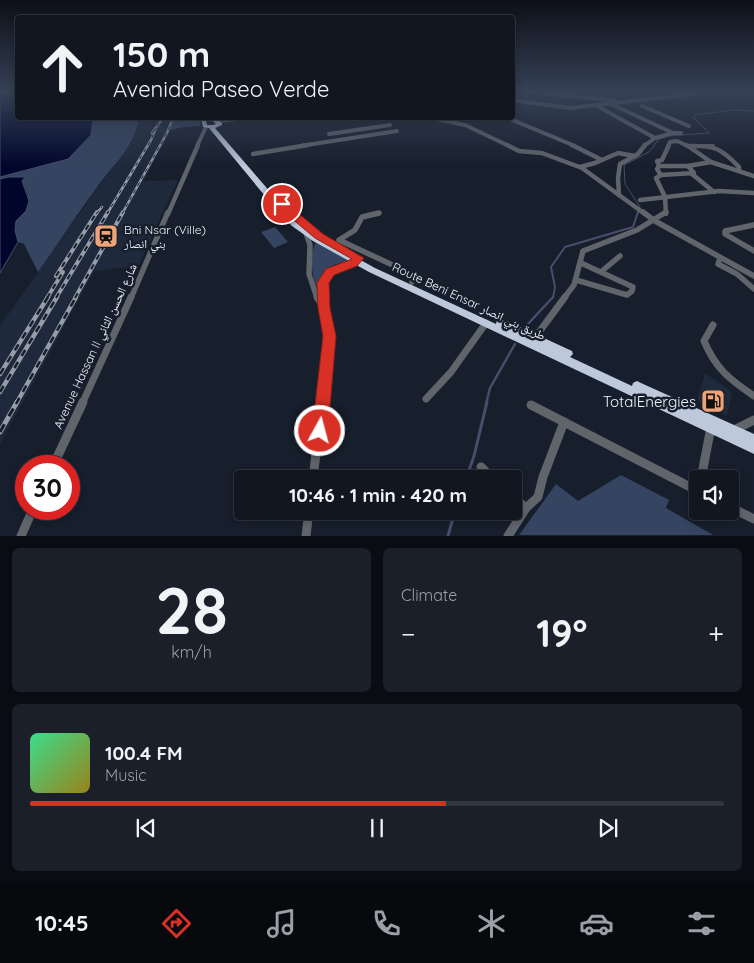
<!DOCTYPE html>
<html lang="en">
<head>
<meta charset="utf-8">
<style>
  :root { --surface:#111621; --page:#1a1f2a; --text:#f1f3f6; --muted:#9c9fa5; --line:#30353f; --accent:#d93025 }
  body { margin:0; font-family:Quicksand,"Noto Naskh Arabic",sans-serif; background:var(--page); color:var(--text); height:100vh; display:flex; flex-direction:column; font-size:19px; white-space:nowrap }
  * { box-sizing:border-box; margin:0 }
  p { font-size:16px; color:var(--muted) }
  .icon { flex:none; width:28px; height:28px; fill:none; stroke:currentColor; stroke-width:2; stroke-linecap:round; stroke-linejoin:round }
  .map { position:relative; height:536px; overflow:hidden }
  .sheet { display:flex; flex-direction:column; gap:12px; padding:12px; background:#090c12; flex:1 }
  .sheet>* { flex:none }
  .banner { position:absolute; left:15px; top:15px; width:500px; height:105px; border-radius:5px; box-shadow:0 2px 8px #0003,0 0 0 1px var(--line); background:#111621; color:var(--text); overflow:hidden }
  .buttons { position:absolute; left:689px; top:470px; display:grid; gap:10px }
  .buttons a { display:grid; place-items:center; width:50px; height:50px; border-radius:5px; background:var(--surface); box-shadow:0 2px 8px #0003,0 0 0 1px var(--line); font-size:25px }
  .speed { position:absolute; left:15px; top:455px; display:flex; gap:10px; font-size:25px; font-weight:700; text-align:center }
  .speed>* { display:grid; place-content:center; width:65px; height:65px; border-radius:50%; background:var(--surface); box-shadow:0 2px 8px #0003,0 0 0 1px var(--line); line-height:1 }
  .speed .limit { border:8px solid #d22; background:#fff; color:#111 }
  .pin { position:absolute; display:grid; place-items:center; width:42px; height:42px; color:#fff; margin:-21px; border:2px solid #fff; border-radius:50%; box-shadow:0 1px 5px #0007 }
  .me { position:absolute; width:55px; margin:-28px; rotate:7deg; stroke-linejoin:round; filter:drop-shadow(0 0 4px #0008) }
  .turn { display:flex; align-items:center; gap:18px; height:105px; padding:0 15px; font-size:22px }
  .turn .icon { width:65px; height:65px; stroke-width:2.5 }
  .turn b { display:block; font-size:35px; line-height:42px }
  .big { font-size:38px; font-weight:700; line-height:1.1 }
  .sheet .card { flex:1; display:flex; flex-direction:column; justify-content:center; gap:8px; min-width:0; padding:0 18px; border-radius:8px; background:var(--page) }
  .sheet .dial { align-items:center; gap:0 }
  .dial b { font-size:65px; line-height:1 }
  .song { display:flex; align-items:center; gap:15px }
  .cover { width:60px; height:60px; border-radius:8px; background:linear-gradient(135deg,hsl(150 70% 55%),hsl(50 70% 35%)) }
  .played { height:5px; border-radius:2px; background:linear-gradient(90deg,var(--accent) 60%,var(--line) 60%) }
  .keys { display:flex; justify-content:space-around; direction:ltr }
  .heat { display:flex; justify-content:space-between; align-items:center; font-size:28px; direction:ltr }
  .sheet .tiles { flex:1; display:grid; gap:12px; grid-template-columns:1fr 1fr }
  .card:last-child { grid-column:span 2 }
  .trip { position:absolute; left:234px; top:470px; width:288px; height:50px; border-radius:5px; background:var(--surface); box-shadow:0 2px 8px #0003,0 0 0 1px var(--line); font-weight:700; line-height:50px; text-align:center }
  .menu { display:flex; height:80px; justify-content:space-around; align-items:center; background:#07090d; color:var(--muted) }
  .menu .icon { width:35px; height:35px }
  .menu .active { color:var(--accent) }
  .menu b { font-size:22px; color:var(--text) }
  .map>svg:first-child { display:block }
</style>
</head>
<body>
<div class="map">
<svg width="754" height="536" viewBox="0 0 754 536">
  <rect width="100%" height="100%" fill="#171e2c"/>
  <g fill="#1e293b">
    <path d="M139,118H174L170,130L144,181L178,180L138,266L94,271L0,444V326L98,187L131,143L137,131Z"/>
    <path d="M705,373L732,392L727,416L697,401Z"/>
  </g>
  <g fill="#354460">
    <path d="M93,118H139C136,145 113,165 98,186C77,214 58,244 38,272L24,244L18,242L15,230L16,221L26,211L28,195L22,181L9,177L0,179V177L68,159L91,135Z"/>
    <path d="M174,118H201L200,126L184,127L170,130Z"/>
    <path d="M275,227L288,242L274,248L261,232Z"/>
    <path d="M316,242L350,261C333,264 318,268 320,289H317C312,274 308,257 316,242Z"/>
    <path d="M621,475L669,500L666,508L713,535H519L556,484L578,501Z"/>
  </g>
  <g fill="#00062b" stroke="#474d6a">
    <path d="M0,92H17L18,118H93L91,135L68,159L0,177Z"/>
    <path d="M9,177H25L22,181L29,201L26,211L16,221L15,230L18,242L0,273V179Z"/>
  </g>
  <g fill="none" stroke-linecap="round" stroke-linejoin="round">
    <path stroke="#474d6a" stroke-width="1" d="M638,214L640,207L625,184L624,165L649,152L659,139L668,136L709,133L693,117L695,115L733,110L754,111"/>
    <path stroke="#474d6a" stroke-width="2" d="M553,298L555,287L551,267L565,247L633,227L638,212"/>
    <g stroke="#474d6a" stroke-width="2.5">
      <path d="M527,325L553,297"/>
      <path d="M486,404L490,388L515,344"/>
    </g>
    <g stroke="#474d6a" stroke-width="3">
      <path d="M466,479L474,456L487,402"/>
      <path d="M448,536L455,511"/>
    </g>
    <g stroke="#60646b" stroke-width="4">
      <path d="M528,92L614,100"/>
      <path d="M512,100L570,108L694,94L692,92"/>
      <path d="M611,104L673,133"/>
      <path d="M597,106L655,138L644,146"/>
      <path d="M642,106L689,126"/>
      <path d="M432,118L465,125L509,146"/>
      <path d="M508,118L575,146"/>
      <path d="M218,121L247,118"/>
      <path d="M329,134L390,125"/>
      <path d="M655,138L673,133H681"/>
      <path d="M197,146L206,127"/>
      <path d="M300,146L397,131"/>
      <path d="M668,146L670,142L677,141L688,146"/>
      <path d="M689,146H713"/>
    </g>
    <g stroke="#60646b" stroke-width="4.5">
      <path d="M507,145L519,151L542,153L582,168L645,214"/>
      <path d="M572,145L600,159"/>
      <path d="M686,145L688,146"/>
      <path d="M253,154L308,145"/>
      <path d="M711,162L754,176"/>
      <path d="M659,166H688L711,162L688,146C714,145 721,148 739,167V171"/>
      <path d="M580,167L595,163L618,153L635,156"/>
      <path d="M692,174L714,192"/>
      <path d="M661,175L694,173L688,166"/>
      <path d="M619,195L618,178L620,164L638,154L645,145"/>
      <path d="M640,200L719,191L754,193"/>
      <path d="M168,214L198,145"/>
      <path d="M376,214L379,213"/>
      <path d="M666,214L665,197L656,178L661,175L657,169L659,166L657,161L662,160L669,145"/>
    </g>
    <g stroke="#60646b" stroke-width="5.5">
      <path d="M643,212L655,221L754,276"/>
      <path d="M379,213L362,217L355,230L339,240L416,276L412,282"/>
      <path d="M754,225L725,231V234L754,251"/>
      <path d="M306,233L310,245L309,274L317,298"/>
      <path d="M720,258L718,264L737,274L754,289"/>
      <path d="M602,271L620,256"/>
      <path d="M576,280L627,295L632,291L633,287L581,263"/>
      <path d="M131,298L168,212"/>
      <path d="M323,298V285L328,274L351,263L358,258"/>
      <path d="M564,298L574,285L583,251L637,230L666,212"/>
    </g>
    <g stroke="#60646b" stroke-width="7">
      <path d="M317,297L324,308"/>
      <path d="M713,325L704,341C716,369 729,379 754,396"/>
      <path d="M534,339L565,297"/>
      <path d="M426,399L451,372L486,323"/>
      <path d="M82,404L131,297"/>
      <path d="M322,404L330,336L323,297"/>
    </g>
    <g stroke="#60646b" stroke-width="9">
      <path d="M531,405L698,491"/>
      <path d="M734,430L754,420"/>
      <path d="M53,466L83,402"/>
      <path d="M481,467L493,479"/>
      <path d="M313,479L322,402"/>
      <path d="M701,479L711,427"/>
      <path d="M512,496L526,508"/>
      <path d="M730,507L754,519"/>
      <path d="M21,536L33,509"/>
      <path d="M306,536L309,511"/>
      <path d="M508,536L526,508L538,497L543,477L564,422"/>
    </g>
    <path fill="#bdc8da" fill-rule="evenodd" d="M201,118H205L207,125H213L216,124L210,118H215L222,123V125L215,128L285,209L298,222L319,237L375,268L496,324L497,320H505L572,351L573,354L570,357L632,386L633,383L637,381L641,383L754,434V454L369,272L313,241L292,226L279,213L209,128L203,127Z"/>
    <g stroke="#969ca8" stroke-width="2.5">
      <g id="rail-far3">
        <path d="M152,133L163,118"/>
        <path d="M96,214L102,207"/>
        <path d="M107,214L151,140L156,128"/>
        <path d="M122,214L167,133L173,118"/>
      </g>
    </g>
    <g stroke="#969ca8" stroke-width="4">
      <g id="rail-far2">
        <path d="M56,276L97,212"/>
        <path d="M47,298L63,272"/>
        <path d="M56,298L108,212"/>
        <path d="M75,298L123,212"/>
      </g>
    </g>
    <g stroke="#969ca8" stroke-width="4.5">
      <g id="rail-far1">
        <path d="M0,374L48,297"/>
        <path d="M0,392L57,297"/>
        <path d="M16,404L76,297"/>
      </g>
    </g>
    <g stroke="#969ca8" stroke-width="5">
      <path id="rail" d="M0,432L17,402"/>
    </g>
    <use href="#rail-far3" stroke="#171e2c" stroke-width="1" stroke-dasharray="4" stroke-linecap="butt"/>
    <use href="#rail-far2" stroke="#171e2c" stroke-width="2" stroke-dasharray="5.5" stroke-linecap="butt"/>
    <use href="#rail-far1" stroke="#171e2c" stroke-width="2.5" stroke-dasharray="7" stroke-linecap="butt"/>
    <use href="#rail" stroke="#171e2c" stroke-width="3" stroke-dasharray="9" stroke-linecap="butt"/>
  </g>
  <linearGradient id="sky" x2="0" y2="1"><stop stop-color="#0d1018"/><stop offset="0.55" stop-color="#364156"/><stop offset="1" stop-color="#364156" stop-opacity="0"/></linearGradient>
  <rect width="754" height="167" fill="url(#sky)"/>
  <path fill="#d93025" stroke="#8d1f18" d="M278,202H285L323,234L364,258L357,266L334,275L329,283L330,308L336,336L328,431L325,437L320,439L314,437L312,431L323,336L318,308L317,283L326,269L352,259L315,238L278,207Z"/>
  <defs>
    <g id="station-square" transform="scale(1.25)"><rect x="-9" y="-9" width="18" height="18" rx="4" fill="#efa378" stroke="#171e2c"/><path d="M-3-6H3Q5-6 5-4V2Q5 4 3 4L4.5 6H3L1.5 4h-3L-3 6H-4.5L-3 4Q-5 4-5 2V-4Q-5-6-3-6ZM-3.5-4v3h7v-3ZM-3.5 1v1.5H-2V1ZM2 1v1.5H3.5V1Z" fill="#111"/></g>
    <g id="fuel-square" transform="scale(1.25)"><rect x="-9" y="-9" width="18" height="18" rx="4" fill="#efa378" stroke="#171e2c"/><path d="M-5.5-6h7V0h2V4h1.3V-2.5L3-4.5l.8-.8L6-3V5H2.5V1h-1V6h-7ZM-4.2-4.7v3.2H.2V-4.7Z" fill="#111"/></g>
  </defs>
  <g fill-rule="evenodd">
    <use href="#station-square" x="106" y="236"/>
    <use href="#fuel-square" x="713" y="401"/>
  </g>
  <g text-anchor="middle" dominant-baseline="central" stroke-width="5" stroke-linejoin="round" paint-order="stroke">
    <g font-size="12" fill="#eef3fd" stroke="#171e2c" text-anchor="start">
      <text x="124" y="229">Bni Nsar (Ville)<tspan x="124" dy="14">بني انصار</tspan></text>
    </g>
    <g font-size="12" fill="#eef3fd" stroke="#171e2c">
      <text transform="translate(469 301) rotate(25)">Route Beni Ensar طريق بني انصار</text>
      <text transform="translate(95 346) rotate(-65)">Avenue Hassan II شارع الحسن الثاني</text>
    </g>
    <g font-size="15" fill="#eef3fd" stroke="#171e2c" text-anchor="end">
      <text x="696" y="401">TotalEnergies</text>
    </g>
  </g>
</svg>
<div class="buttons">
<a><svg class="icon" aria-label="sound" viewBox="0 0 24 24"><path d="M4 9h4l5-4v14l-5-4H4zM17 9q2 3 0 6"/></svg></a>
</div>
<div class="speed"><div class="limit">30</div></div>
<div class="pin" style="left:282px;top:204px;background:#d93025"><svg class="icon" aria-label="arrive" viewBox="0 0 24 24"><path d="M6 21V4h12l-3 4 3 4H6"/></svg></div>
<svg class="me" style="left:320px;top:431px" viewBox="-20 -20 40 40"><circle r="17" fill="#d93025" stroke="#fff" stroke-width="3"/><path d="M0-11L8 9 0 5-8 9z" fill="#fff"/></svg>
<div class="trip">10:46 · 1 min · 420 m</div>
<div class="banner">
<div class="turn"><svg class="icon" aria-label="ahead" viewBox="0 0 24 24"><path d="M12 20V5M6 11l6-6 6 6"/></svg><div><b>150 m</b>Avenida Paseo Verde</div></div>
</div>
</div>
<section class="sheet">
<div class="tiles">
<div class="card dial"><b>28</b><p>km/h</p></div>
<div class="card"><p>Climate</p>
<div class="heat"><a>−</a><b class="big">19°</b><a>+</a></div>
</div>
<div class="card">
<div class="song"><i class="cover"></i><div><b>100.4 FM</b><p>Music</p></div></div>
<div class="played"></div>
<div class="keys"><svg class="icon" aria-label="previous" viewBox="0 0 24 24"><path d="M18 5L8 12l10 7zM5 5v14"/></svg><svg class="icon" aria-label="pause" viewBox="0 0 24 24"><path d="M8 5v14M16 5v14"/></svg><svg class="icon" aria-label="next" viewBox="0 0 24 24"><path d="M6 5l10 7-10 7zM19 5v14"/></svg></div>
</div>
</div>
</section>
<nav class="menu">
<b>10:45</b>
<svg class="icon active" aria-label="directions" viewBox="0 0 24 24"><path d="M12 3l9 9-9 9-9-9zM9 14v-3h6M13 9l2 2-2 2"/></svg>
<svg class="icon" aria-label="music" viewBox="0 0 24 24"><path d="M9 18V5l10-2v13"/><circle cx="6" cy="18" r="3"/><circle cx="16" cy="16" r="3"/></svg>
<svg class="icon" aria-label="phone" viewBox="0 0 24 24"><path d="M5 4h4l2 5-3 2q2 4 5 5l2-3 5 2v4C11 20 4 13 5 4z"/></svg>
<svg class="icon" aria-label="climate" viewBox="0 0 24 24"><path d="M12 3v18M4 7l16 10M4 17L20 7"/></svg>
<svg class="icon" aria-label="car" viewBox="0 0 24 24"><path d="M5 17H2v-5l4-1 3-4h7l3 4 3 1v5h-3M9 17h6M6 11h13"/><circle cx="7" cy="17" r="2"/><circle cx="17" cy="17" r="2"/></svg>
<svg class="icon" aria-label="filters" viewBox="0 0 24 24"><path d="M4 7h16M4 17h16"/><circle cx="9" cy="7" r="2"/><circle cx="15" cy="17" r="2"/></svg>
</nav>
</body>
</html>
